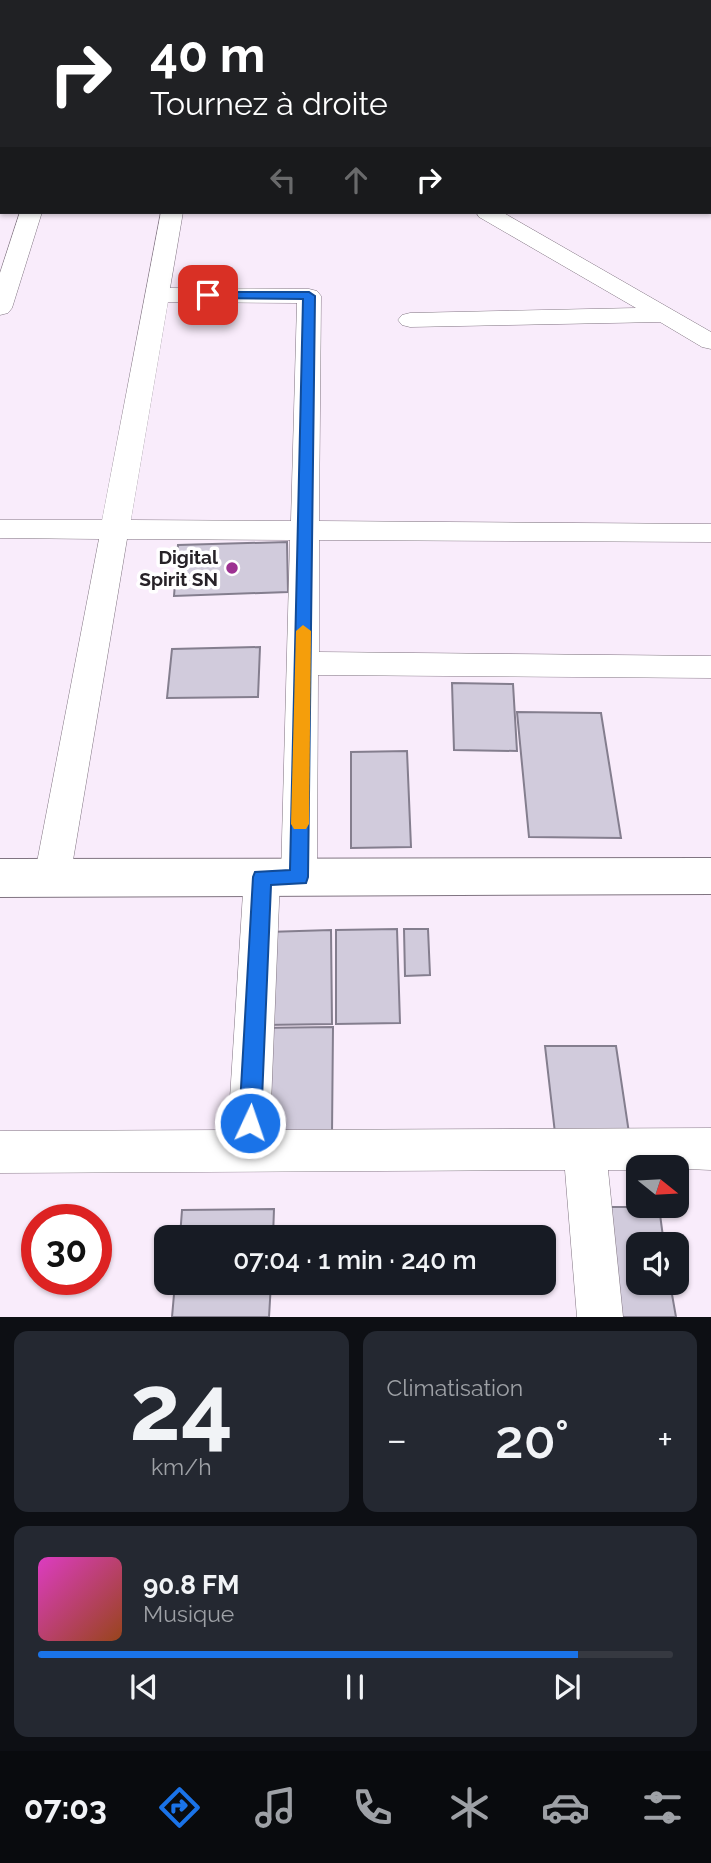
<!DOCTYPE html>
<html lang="fr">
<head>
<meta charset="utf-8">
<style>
  :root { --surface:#171b24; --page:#242831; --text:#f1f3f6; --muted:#9ea1a6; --line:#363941; --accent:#1a73e8 }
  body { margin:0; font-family:Raleway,sans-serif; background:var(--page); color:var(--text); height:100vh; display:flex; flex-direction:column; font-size:26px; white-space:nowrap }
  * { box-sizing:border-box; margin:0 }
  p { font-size:23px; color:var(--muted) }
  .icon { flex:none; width:38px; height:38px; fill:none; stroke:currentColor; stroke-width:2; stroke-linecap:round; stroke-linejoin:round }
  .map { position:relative; height:1317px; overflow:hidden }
  .side { display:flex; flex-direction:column; gap:14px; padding:14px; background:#0d0f14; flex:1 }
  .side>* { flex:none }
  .banner { position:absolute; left:0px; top:0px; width:712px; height:214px; box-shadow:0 2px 5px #0004; background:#202124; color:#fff; overflow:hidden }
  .needle { width:46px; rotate:108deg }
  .fabs { position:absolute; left:626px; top:1155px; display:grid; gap:14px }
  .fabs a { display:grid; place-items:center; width:63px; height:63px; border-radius:14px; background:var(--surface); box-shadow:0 2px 5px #0004; font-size:35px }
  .speed { position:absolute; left:21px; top:1204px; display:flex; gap:14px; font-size:35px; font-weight:700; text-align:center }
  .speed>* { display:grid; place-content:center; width:91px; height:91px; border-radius:50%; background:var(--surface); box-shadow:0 2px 5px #0004; line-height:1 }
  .speed .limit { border:10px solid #d22; background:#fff; color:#111 }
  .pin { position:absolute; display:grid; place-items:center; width:60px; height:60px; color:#fff; margin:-30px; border-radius:14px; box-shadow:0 4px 10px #0006 }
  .me { position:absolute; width:77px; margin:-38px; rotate:3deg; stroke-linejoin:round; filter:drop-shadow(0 0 5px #0008) }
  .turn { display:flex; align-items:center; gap:24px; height:147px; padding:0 35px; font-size:32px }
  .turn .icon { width:91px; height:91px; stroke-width:2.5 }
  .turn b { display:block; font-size:49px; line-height:60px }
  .lanes { display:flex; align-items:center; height:66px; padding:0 35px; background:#0003; justify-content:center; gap:35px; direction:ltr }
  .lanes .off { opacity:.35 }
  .big { font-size:52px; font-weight:600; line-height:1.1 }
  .side .card { flex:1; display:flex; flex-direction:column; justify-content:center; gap:10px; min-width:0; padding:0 24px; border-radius:14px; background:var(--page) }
  .side .dial { align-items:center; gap:0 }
  .dial b { font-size:91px; line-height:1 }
  .song { display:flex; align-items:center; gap:21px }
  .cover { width:84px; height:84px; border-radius:10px; background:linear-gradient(135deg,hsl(310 70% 55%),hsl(20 70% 35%)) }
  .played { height:7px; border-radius:4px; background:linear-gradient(90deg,var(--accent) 85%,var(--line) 85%) }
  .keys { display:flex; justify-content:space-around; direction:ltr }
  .heat { display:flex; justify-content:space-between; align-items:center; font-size:38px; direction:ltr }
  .side .tiles { flex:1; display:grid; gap:14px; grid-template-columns:1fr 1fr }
  .card:last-child { grid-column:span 2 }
  .trip { position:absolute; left:154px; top:1225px; width:402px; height:70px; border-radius:14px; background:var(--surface); box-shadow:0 2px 5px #0004; font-weight:600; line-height:70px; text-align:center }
  .dock { display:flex; height:112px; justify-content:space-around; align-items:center; background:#090b0e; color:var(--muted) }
  .dock .icon { width:49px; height:49px }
  .dock .current { color:var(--accent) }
  .dock b { font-size:32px; color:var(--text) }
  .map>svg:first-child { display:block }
</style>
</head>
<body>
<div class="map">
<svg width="711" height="1317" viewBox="0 0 711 1317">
  <rect width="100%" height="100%" fill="#f9ecfb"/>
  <g fill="#d1cbdc" stroke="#847e8e" stroke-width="2">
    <path d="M287,542L288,592L174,596L178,545Z"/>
    <path d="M260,647L258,697L167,698L172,649Z"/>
    <path d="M452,683L513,684L517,751L454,750Z"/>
    <path d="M517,712L601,713L621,838L529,837Z"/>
    <path d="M407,751L411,847L351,848V752Z"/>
    <path d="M397,929L400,1023L336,1024V930Z"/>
    <path d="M404,929H428L430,975L405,976Z"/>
    <path d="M331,930L332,1024L264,1025L267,932Z"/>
    <path d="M333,1027L332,1134L248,1135L253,1028Z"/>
    <path d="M545,1046H616L629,1133H555Z"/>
    <path d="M578,1207H659L664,1244H639V1283H670L676,1317H591Z"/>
    <path d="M274,1209L273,1237H180L182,1210Z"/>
    <path d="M175,1283H271L269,1317H172Z"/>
  </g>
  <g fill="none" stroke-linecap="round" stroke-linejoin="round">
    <g stroke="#807481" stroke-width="1">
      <g id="minor">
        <path d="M91,0H107L90,2Z"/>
        <rect x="166" y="0" width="16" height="2"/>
        <rect x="0" y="53" width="2" height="10"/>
        <rect x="0" y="149" width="2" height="12"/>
        <path d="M20,212H42L12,308L8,313L0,315V273Z"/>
        <path d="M161,212H183L170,288L309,289L317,291L321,296L319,521L711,524V542L319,540V652L711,656V678L318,675L317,877L312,888L299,892L286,888L281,877L290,540L127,539L70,878L65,889L52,893L39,889L34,878L99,539L0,538V520H102ZM168,302L297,303L291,521L131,520Z"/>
        <path d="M476,212H502L711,332V349L702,347L660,322L410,327L402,325L398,320L402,315L410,313L636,308L479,217Z"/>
        <path d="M262,862L275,866L280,877L270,1130L711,1128V1170L639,1167V1170H608L623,1317H577L565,1170L0,1173V1131L228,1130L244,877L249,866Z"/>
      </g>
    </g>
    <g stroke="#807481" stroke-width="2">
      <path id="tertiary" d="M711,858V894L0,897V859Z"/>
    </g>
    <use href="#minor" fill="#fff" fill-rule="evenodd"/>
    <use href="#tertiary" fill="#fff" fill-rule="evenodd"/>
  </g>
  <path fill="#1a73e8" stroke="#114b97" stroke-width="2" d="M208,292H309L315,296L308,877L306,883L271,885L261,1123L257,1131L250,1134L242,1131L239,1123L253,877L255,872L290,870L303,299L204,298V293Z"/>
  <path fill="#f59e0b" d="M303,625L311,631L309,824L306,829H294L291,824L296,631Z"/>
  <circle fill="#9d3192" stroke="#fff" stroke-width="2.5" cx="232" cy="568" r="7"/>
  <g text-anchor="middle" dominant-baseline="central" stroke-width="7" stroke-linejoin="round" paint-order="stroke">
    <g font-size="19" font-weight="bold" fill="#272227" stroke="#fff" text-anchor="end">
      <text x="218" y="557">Digital<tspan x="218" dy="22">Spirit SN</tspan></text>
    </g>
  </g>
</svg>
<div class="fabs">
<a><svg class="needle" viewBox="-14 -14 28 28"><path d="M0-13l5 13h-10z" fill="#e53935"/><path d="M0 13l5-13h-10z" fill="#9ea1a6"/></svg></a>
<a><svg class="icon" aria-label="sound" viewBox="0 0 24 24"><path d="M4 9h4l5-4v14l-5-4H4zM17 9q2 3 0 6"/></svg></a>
</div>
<div class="speed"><div class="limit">30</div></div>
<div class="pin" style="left:208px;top:295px;background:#d93025"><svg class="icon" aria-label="arrive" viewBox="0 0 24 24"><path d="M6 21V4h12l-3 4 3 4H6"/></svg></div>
<svg class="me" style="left:250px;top:1123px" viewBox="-20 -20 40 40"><circle r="17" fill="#1a73e8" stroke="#fff" stroke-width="3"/><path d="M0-11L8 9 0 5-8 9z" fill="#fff"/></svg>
<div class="trip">07:04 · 1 min · 240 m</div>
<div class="banner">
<div class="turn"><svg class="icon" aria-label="right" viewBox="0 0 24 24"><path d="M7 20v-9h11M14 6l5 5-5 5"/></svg><div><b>40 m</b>Tournez à droite</div></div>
<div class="lanes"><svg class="icon off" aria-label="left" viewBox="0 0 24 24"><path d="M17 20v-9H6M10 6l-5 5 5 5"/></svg><svg class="icon off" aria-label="ahead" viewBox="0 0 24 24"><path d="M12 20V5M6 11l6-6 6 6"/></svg><svg class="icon" aria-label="right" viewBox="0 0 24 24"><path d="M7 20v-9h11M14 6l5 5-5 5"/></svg></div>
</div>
</div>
<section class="side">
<div class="tiles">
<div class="card dial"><b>24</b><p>km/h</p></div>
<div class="card"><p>Climatisation</p>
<div class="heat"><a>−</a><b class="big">20°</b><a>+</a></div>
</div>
<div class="card">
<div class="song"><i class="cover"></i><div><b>90.8 FM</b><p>Musique</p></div></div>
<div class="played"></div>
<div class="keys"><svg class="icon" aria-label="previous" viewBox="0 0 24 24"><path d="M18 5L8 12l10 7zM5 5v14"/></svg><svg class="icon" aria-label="pause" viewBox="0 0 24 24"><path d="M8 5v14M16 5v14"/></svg><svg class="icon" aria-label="next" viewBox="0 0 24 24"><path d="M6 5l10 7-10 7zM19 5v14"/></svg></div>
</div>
</div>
</section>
<nav class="dock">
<b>07:03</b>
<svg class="icon current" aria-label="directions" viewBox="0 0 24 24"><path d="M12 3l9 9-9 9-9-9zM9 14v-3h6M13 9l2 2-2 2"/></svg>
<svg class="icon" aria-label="music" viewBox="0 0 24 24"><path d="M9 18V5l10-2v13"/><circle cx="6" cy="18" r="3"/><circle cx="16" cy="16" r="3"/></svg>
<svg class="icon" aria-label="phone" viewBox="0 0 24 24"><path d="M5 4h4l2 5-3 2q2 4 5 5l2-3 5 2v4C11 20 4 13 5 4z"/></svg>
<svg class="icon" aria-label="climate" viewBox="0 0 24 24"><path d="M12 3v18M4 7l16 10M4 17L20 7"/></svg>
<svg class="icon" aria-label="car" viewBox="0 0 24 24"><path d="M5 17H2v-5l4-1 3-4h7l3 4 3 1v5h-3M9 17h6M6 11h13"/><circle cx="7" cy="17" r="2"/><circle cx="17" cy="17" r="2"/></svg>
<svg class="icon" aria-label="filters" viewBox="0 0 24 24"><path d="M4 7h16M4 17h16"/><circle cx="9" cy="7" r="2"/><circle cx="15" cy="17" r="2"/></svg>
</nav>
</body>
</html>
